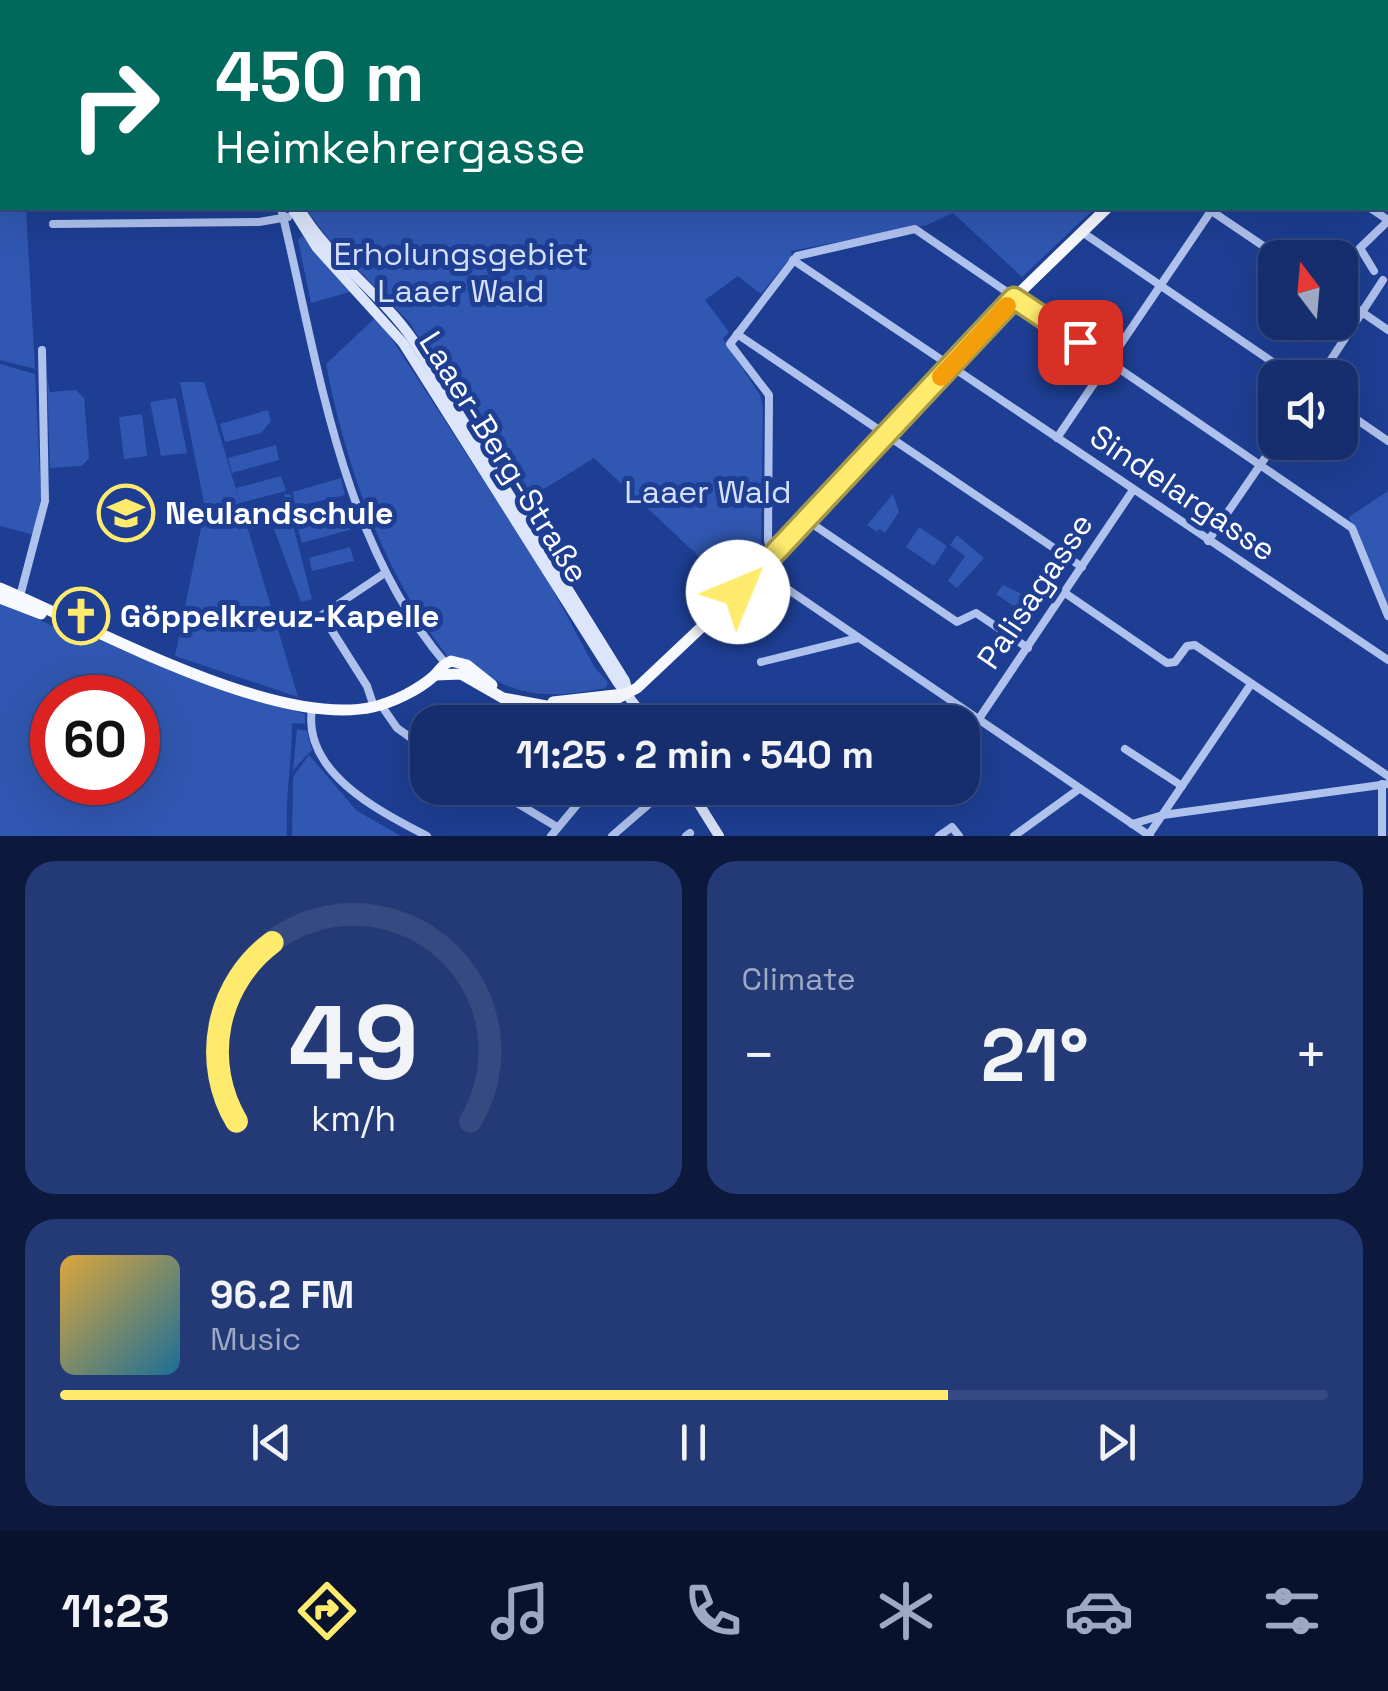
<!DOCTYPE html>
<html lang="en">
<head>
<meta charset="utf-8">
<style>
  :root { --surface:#162e6e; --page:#233a76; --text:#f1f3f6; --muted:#9ea8c2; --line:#354a81; --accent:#feeb6e }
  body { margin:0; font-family:"Space Grotesk",sans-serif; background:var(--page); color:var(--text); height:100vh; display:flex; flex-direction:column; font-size:38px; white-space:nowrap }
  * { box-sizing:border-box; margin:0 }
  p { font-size:32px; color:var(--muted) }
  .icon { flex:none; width:55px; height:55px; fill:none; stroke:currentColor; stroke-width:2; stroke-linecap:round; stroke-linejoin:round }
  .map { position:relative; height:836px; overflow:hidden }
  .sheet { display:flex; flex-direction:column; gap:25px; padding:25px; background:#0c193c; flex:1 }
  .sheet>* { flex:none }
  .banner { position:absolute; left:0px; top:0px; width:1390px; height:210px; box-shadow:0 10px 40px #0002,0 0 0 2px var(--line); background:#00695c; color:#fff; overflow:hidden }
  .needle { width:65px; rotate:344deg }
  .controls { position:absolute; left:1258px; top:240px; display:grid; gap:20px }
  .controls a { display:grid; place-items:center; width:100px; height:100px; border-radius:20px; background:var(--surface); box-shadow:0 10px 40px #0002,0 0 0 2px var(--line); font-size:50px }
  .speed { position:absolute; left:30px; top:675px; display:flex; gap:20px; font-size:50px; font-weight:700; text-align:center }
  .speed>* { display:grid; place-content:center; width:130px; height:130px; border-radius:50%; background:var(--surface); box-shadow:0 10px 40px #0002,0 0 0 2px var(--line); line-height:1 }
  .speed .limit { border:15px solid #d22; background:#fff; color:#111 }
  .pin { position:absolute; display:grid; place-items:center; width:85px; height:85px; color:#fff; margin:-42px; border-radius:20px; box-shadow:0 5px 15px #0006 }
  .me { position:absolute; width:110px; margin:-55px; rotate:45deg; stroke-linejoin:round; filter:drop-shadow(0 0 8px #0008) }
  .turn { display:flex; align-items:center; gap:35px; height:210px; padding:0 50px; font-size:45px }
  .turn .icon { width:130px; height:130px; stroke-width:2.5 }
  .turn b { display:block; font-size:70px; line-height:85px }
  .big { font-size:75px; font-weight:600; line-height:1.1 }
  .sheet .tile { flex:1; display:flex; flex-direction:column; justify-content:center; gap:15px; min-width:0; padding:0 35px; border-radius:30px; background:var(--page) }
  .sheet .dial { align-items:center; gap:0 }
  .dial svg { height:260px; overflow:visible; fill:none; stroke:var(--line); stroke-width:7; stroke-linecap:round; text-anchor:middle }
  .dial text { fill:var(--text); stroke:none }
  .song { display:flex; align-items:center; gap:30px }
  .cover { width:120px; height:120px; border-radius:15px; background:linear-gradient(135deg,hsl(40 70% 55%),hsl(200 70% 35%)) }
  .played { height:10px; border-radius:5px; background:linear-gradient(90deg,var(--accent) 70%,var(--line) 70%) }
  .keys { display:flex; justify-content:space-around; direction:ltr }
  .heat { display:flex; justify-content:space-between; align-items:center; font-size:55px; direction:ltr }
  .sheet .tiles { flex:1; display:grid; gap:25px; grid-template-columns:1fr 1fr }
  .tile:last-child { grid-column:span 2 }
  .trip { position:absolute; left:410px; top:705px; width:570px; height:100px; border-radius:30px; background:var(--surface); box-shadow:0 10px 40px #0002,0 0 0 2px var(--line); font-weight:600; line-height:100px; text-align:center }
  .menu { display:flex; height:160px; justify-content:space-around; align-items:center; background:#09122c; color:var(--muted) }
  .menu .icon { width:70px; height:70px }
  .menu .selected { color:var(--accent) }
  .menu b { font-size:45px; color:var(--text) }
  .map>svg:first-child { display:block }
</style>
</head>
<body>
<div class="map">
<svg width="1388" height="836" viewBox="0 0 1388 836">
  <rect width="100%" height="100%" fill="#1d3e93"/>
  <g fill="#3057b1" fill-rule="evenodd">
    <path d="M466,0H1122L464,2Z"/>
    <path d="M0,50L2,208H26L35,369L0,360Z"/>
    <path d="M305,208H1095L1022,277L953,213L927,225L791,251L792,256L761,294L738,276L705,300L729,332L723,339L760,395L763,407L761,543L724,580L594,458L523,502L409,322L329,240Z"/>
    <path d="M302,236L353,291L311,303L298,240Z"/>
    <path d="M377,316L546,577L595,668L608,682L606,688C567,695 533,700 497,681C479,671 468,658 447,656C383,571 346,468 326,364Z"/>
    <path d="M0,364L35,374L41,497L34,535L0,526Z"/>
    <path d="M47,377L50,392L76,390L84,398L89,458L82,466L50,468Z"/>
    <path d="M180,382H204L298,697L175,656L205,508Z"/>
    <path d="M176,398L187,453L161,456L150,402Z"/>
    <path d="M268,410L271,421L261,433L225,442L220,424Z"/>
    <path d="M142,414L147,456L124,459L119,417Z"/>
    <path d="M276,445L279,460L232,473L228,458Z"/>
    <path d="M281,476L286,491L240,503L236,488Z"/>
    <path d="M341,478L345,495L295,507L293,492Z"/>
    <path d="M1388,491V612L1349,517Z"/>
    <path d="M284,494L291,495L292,520L250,530L246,519L287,507Z"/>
    <path d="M893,494L899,512L885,533L879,529L877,532L867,525Z"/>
    <path d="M343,511L349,529L356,528L302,543L298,528Z"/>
    <path d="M293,525L312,599L301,602L274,529Z"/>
    <path d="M919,527L947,546L934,566L906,547Z"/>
    <path d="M957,535L984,558L957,588L948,581L965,556L950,545Z"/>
    <path d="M350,547L354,561L312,571L309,558Z"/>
    <path d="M1003,585L1031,598L1022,612L996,594Z"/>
    <path d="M0,601L57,628L68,627L187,676L305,714V724L292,723C292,762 285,797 287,836H0ZM52,698H138V782H52Z"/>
    <path d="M297,729L307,731L312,750L293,770Z"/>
    <path d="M309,755L357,811L401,836H292L293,777Z"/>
  </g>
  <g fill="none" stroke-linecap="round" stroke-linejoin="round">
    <g stroke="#afc2ee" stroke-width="8">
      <path d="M1286,0L1292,2"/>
      <path d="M281,208C318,361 340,540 446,664"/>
      <path d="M1370,208L1388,220"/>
      <path d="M1210,210L1281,258"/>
      <path d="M53,224L259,222L288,217"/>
      <path d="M1082,232L1296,378"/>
      <path d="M793,260L1388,660"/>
      <path d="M1374,271L1360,248L1388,221"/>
      <path d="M1340,297L1388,330"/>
      <path d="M737,334L1082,567"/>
      <path d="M1319,378L1383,280"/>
      <path d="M1340,408L1388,441"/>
      <path d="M1057,438L1213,208"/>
      <path d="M808,521L957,622L976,613L1028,648"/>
      <path d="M1208,541L1276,442"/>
      <path d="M772,558L768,540L769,395L730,344L797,256L915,229L1352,528L1388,616"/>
      <path d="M761,571L1150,836"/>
      <path d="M1065,593L1167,663L1175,662L1187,646L1195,645L1388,776"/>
      <path d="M19,600L45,501L42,350"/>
      <path d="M761,662L858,638"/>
      <path d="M381,705L397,728L428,750"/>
      <path d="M374,707L367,686L322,615L385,573"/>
      <path d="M312,709C302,773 381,812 427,836"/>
      <path d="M962,736L970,732L1133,490"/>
      <path d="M1125,749L1182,786"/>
      <path d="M1382,784V836"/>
      <path d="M492,788L557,827"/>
      <path d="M699,804L741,788"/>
      <path d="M1132,824L1163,815L1388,784"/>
      <path d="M551,836L591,788"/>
      <path d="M612,836L664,791"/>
      <path d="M686,836L690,833"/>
      <path d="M939,836L952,827L959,836"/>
      <path d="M1014,836L1079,789"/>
      <path d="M1148,836L1251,684"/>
    </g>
    <g stroke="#dce5fa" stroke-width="10">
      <path d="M128,0L132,2"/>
      <path d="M292,208L317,248L403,343L618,683L648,722"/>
      <path d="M299,208C328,258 380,292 413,340L625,681L628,693"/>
      <path d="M689,788L719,836"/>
    </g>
    <g stroke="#f7f9ff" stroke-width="11">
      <path d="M1266,2L1267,0"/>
      <path d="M0,588C93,627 275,729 373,707C394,702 418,690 434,676C441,669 441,665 451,661L467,665L492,685"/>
      <path d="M0,598L41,614"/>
      <path d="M435,675L461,674L503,698L568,710L607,704L637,688L761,571L1014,298L1107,208"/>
      <path d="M553,702L624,694"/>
    </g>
  </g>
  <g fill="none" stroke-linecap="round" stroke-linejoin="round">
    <g stroke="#a59948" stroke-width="25">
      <path id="route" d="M738,592L1014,298L1080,342"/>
    </g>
    <use href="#route" stroke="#feeb6e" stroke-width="18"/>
    <path stroke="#f59e0b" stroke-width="18" d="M941,377L1007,306"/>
  </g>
  <defs>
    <g id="school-ring" transform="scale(2.875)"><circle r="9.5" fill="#1d3e93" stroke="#feeb6e" stroke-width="1.5"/><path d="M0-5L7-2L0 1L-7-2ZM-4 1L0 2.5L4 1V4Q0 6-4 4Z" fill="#feeb6e"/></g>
    <g id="church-ring" transform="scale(2.875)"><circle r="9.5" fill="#1d3e93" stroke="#feeb6e" stroke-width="1.5"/><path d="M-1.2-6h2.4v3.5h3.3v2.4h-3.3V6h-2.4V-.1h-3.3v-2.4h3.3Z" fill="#feeb6e"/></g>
  </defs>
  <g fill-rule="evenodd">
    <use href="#school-ring" x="126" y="513"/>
    <use href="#church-ring" x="81" y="616"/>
  </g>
  <g text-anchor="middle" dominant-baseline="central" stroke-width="10" stroke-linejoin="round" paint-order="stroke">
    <g font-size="32" fill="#d5e0fa" stroke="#1d3e93">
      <text x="461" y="254">Erholungsgebiet<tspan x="461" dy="37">Laaer Wald</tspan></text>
      <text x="708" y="492">Laaer Wald</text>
    </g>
    <g font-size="32" fill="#fff" stroke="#1d3e93">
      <text transform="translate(504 457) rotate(58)">Laaer-Berg-Straße</text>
      <text transform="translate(1183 493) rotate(34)">Sindelargasse</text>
      <text transform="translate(1035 591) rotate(-56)">Palisagasse</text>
    </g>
    <g font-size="32" font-weight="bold" fill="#fff" stroke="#1d3e93" text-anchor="start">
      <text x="165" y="513">Neulandschule</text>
      <text x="120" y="616">Göppelkreuz-Kapelle</text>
    </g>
  </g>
</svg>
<div class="controls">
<a><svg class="needle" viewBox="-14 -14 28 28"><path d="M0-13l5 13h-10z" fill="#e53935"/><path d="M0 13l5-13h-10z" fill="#9ea8c2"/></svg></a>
<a><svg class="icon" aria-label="sound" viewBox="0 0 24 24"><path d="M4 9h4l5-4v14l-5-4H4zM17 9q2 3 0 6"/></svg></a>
</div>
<div class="speed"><div class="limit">60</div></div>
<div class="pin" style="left:1080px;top:342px;background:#d93025"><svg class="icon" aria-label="arrive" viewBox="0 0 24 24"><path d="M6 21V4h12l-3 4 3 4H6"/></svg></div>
<svg class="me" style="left:738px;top:592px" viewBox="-20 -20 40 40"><circle r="19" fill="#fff"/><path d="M0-13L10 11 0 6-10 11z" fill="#feeb6e"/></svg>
<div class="trip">11:25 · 2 min · 540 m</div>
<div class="banner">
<div class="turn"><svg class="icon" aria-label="right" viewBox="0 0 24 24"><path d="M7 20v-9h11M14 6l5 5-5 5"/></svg><div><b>450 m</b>Heimkehrergasse</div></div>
</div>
</div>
<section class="sheet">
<div class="tiles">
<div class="tile dial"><svg viewBox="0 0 100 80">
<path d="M14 69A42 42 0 1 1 86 69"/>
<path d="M14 69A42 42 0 0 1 25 14" stroke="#feeb6e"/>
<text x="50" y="56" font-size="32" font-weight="700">49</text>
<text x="50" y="72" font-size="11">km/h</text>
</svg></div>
<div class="tile"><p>Climate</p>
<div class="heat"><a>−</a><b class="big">21°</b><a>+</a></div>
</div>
<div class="tile">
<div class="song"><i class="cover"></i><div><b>96.2 FM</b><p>Music</p></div></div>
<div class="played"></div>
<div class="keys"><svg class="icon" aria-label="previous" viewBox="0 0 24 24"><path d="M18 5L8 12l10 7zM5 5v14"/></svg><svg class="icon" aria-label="pause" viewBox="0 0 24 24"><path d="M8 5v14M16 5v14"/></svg><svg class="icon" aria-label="next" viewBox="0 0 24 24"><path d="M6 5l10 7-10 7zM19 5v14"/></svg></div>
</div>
</div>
</section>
<nav class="menu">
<b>11:23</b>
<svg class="icon selected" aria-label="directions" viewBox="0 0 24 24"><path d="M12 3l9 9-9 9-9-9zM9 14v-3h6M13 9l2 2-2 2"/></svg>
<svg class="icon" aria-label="music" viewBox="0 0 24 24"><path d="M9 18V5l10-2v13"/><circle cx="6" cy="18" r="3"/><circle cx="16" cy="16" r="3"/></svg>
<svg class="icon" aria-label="phone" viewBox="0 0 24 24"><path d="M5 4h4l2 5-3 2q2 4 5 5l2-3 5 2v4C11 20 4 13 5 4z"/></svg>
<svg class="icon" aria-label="climate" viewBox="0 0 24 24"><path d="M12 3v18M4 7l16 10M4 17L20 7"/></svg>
<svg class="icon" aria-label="car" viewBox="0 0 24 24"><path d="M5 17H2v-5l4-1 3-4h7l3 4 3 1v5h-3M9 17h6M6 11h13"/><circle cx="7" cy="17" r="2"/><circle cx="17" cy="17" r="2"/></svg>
<svg class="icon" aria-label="filters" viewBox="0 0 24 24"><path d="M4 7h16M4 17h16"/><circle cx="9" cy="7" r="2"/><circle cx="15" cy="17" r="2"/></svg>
</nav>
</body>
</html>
